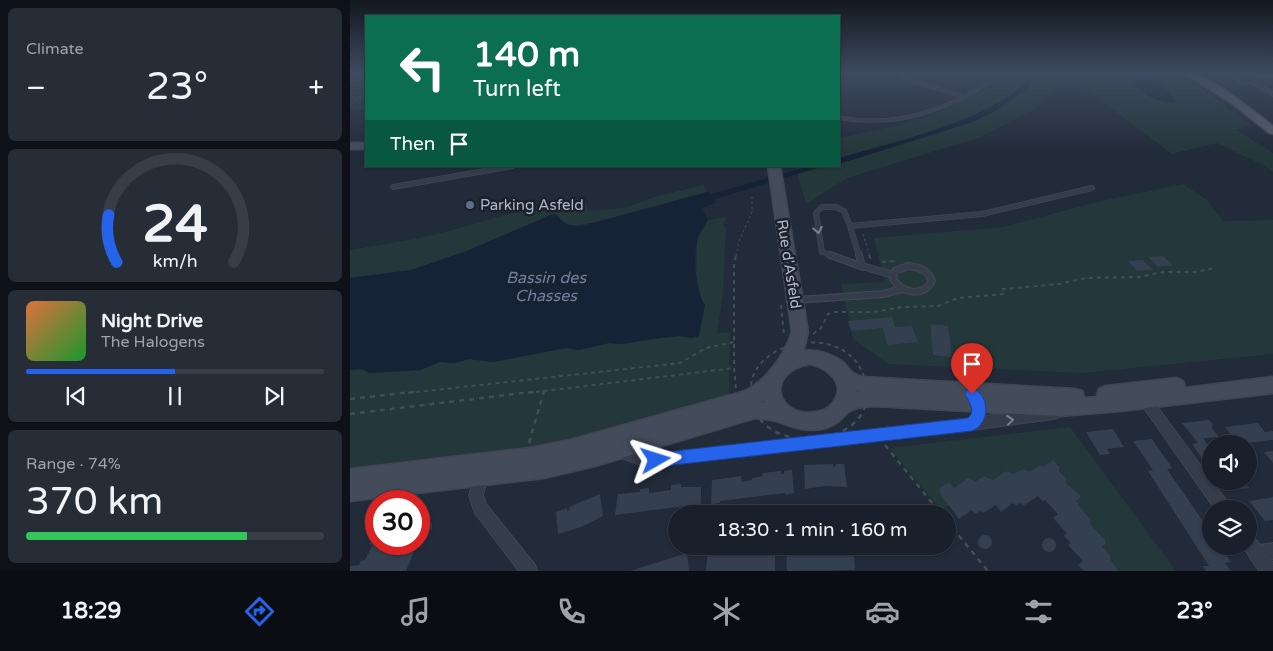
<!DOCTYPE html>
<html lang="en">
<head>
<meta charset="utf-8">
<style>
  :root { --surface:#1a202b; --page:#272d37; --text:#f1f3f6; --muted:#9fa3a9; --line:#383e47; --accent:#2563eb }
  body { margin:0; font-family:"Varela Round",sans-serif; background:var(--page); color:var(--text); height:100vh; display:flex; flex-direction:column; font-size:19px; white-space:nowrap }
  * { box-sizing:border-box; margin:0 }
  p { font-size:16px; color:var(--muted) }
  .icon { flex:none; width:28px; height:28px; fill:none; stroke:currentColor; stroke-width:2; stroke-linecap:round; stroke-linejoin:round }
  .map { position:relative; flex:1; overflow:hidden }
  .panel { display:flex; flex-direction:column; gap:8px; padding:8px; background:#0e1218; width:350px }
  .panel>* { flex:none }
  .top-card { position:absolute; left:15px; top:15px; width:475px; height:152px; border-radius:0px; box-shadow:0 1px 4px #0004,0 0 0 1px var(--line); background:#0b6e4f; color:#fff; overflow:hidden }
  .fabs { position:absolute; left:852px; top:435px; display:grid; gap:10px }
  .fabs a { display:grid; place-items:center; width:55px; height:55px; border-radius:50%; background:var(--surface); box-shadow:0 1px 4px #0004,0 0 0 1px var(--line); font-size:25px }
  .speed { position:absolute; left:15px; top:490px; display:flex; gap:10px; font-size:25px; font-weight:700; text-align:center }
  .speed>* { display:grid; place-content:center; width:65px; height:65px; border-radius:50%; background:var(--surface); box-shadow:0 1px 4px #0004,0 0 0 1px var(--line); line-height:1 }
  .speed .limit { border:8px solid #d22; background:#fff; color:#111 }
  .pin { position:absolute; display:grid; place-items:center; width:42px; height:42px; color:#fff; margin:-51px -21px; border-radius:50% 50% 50% 0; rotate:-45deg; box-shadow:0 0 5px #0007 }
  .pin .icon { rotate:45deg }
  .me { position:absolute; width:55px; margin:-28px; rotate:84deg; stroke-linejoin:round; filter:drop-shadow(0 0 4px #0008) }
  .turn { display:flex; align-items:center; gap:18px; height:105px; padding:0 25px; font-size:22px }
  .turn .icon { width:65px; height:65px; stroke-width:2.5 }
  .turn b { display:block; font-size:35px; line-height:42px }
  .then { display:flex; align-items:center; height:48px; padding:0 25px; background:#0003; gap:10px; font-size:19px }
  .big { font-size:38px; font-weight:600; line-height:1.1 }
  .panel .widget { flex:1; display:flex; flex-direction:column; justify-content:center; gap:8px; min-width:0; padding:0 18px; border-radius:8px; background:var(--page) }
  .panel .dial { align-items:center; gap:0 }
  .dial svg { height:130px; overflow:visible; fill:none; stroke:var(--line); stroke-width:7; stroke-linecap:round; text-anchor:middle }
  .dial text { fill:var(--text); stroke:none }
  .song { display:flex; align-items:center; gap:15px }
  .cover { width:60px; height:60px; border-radius:8px; background:linear-gradient(135deg,hsl(20 70% 55%),hsl(130 70% 35%)) }
  .played { height:5px; border-radius:2px; background:linear-gradient(90deg,var(--accent) 50%,var(--line) 50%) }
  .keys { display:flex; justify-content:space-around; direction:ltr }
  .heat { display:flex; justify-content:space-between; align-items:center; font-size:28px; direction:ltr }
  .charge { height:8px; border-radius:4px; background:linear-gradient(90deg,#34c759 74%,var(--line) 0) }
  .trip { position:absolute; left:318px; top:505px; width:288px; height:50px; border-radius:25px; background:var(--surface); box-shadow:0 1px 4px #0004,0 0 0 1px var(--line); font-weight:600; line-height:50px; text-align:center }
  .dock { display:flex; height:80px; justify-content:space-around; align-items:center; background:#0a0d11; color:var(--muted) }
  .dock .icon { width:35px; height:35px }
  .dock .current { color:var(--accent) }
  .dock b { font-size:22px; color:var(--text) }
  main { display:flex; flex:1; min-height:0 }
  .map>svg:first-child { display:block }
</style>
</head>
<body>
<main>
<section class="panel">
<div class="widget"><p>Climate</p>
<div class="heat"><a>−</a><b class="big">23°</b><a>+</a></div>
</div>
<div class="widget dial"><svg viewBox="0 0 100 80">
<path d="M14 69A42 42 0 1 1 86 69"/>
<path d="M14 69A42 42 0 0 1 9 40" stroke="#2563eb"/>
<text x="50" y="56" font-size="32" font-weight="700">24</text>
<text x="50" y="72" font-size="11">km/h</text>
</svg></div>
<div class="widget">
<div class="song"><i class="cover"></i><div><b>Night Drive</b><p>The Halogens</p></div></div>
<div class="played"></div>
<div class="keys"><svg class="icon" aria-label="previous" viewBox="0 0 24 24"><path d="M18 5L8 12l10 7zM5 5v14"/></svg><svg class="icon" aria-label="pause" viewBox="0 0 24 24"><path d="M8 5v14M16 5v14"/></svg><svg class="icon" aria-label="next" viewBox="0 0 24 24"><path d="M6 5l10 7-10 7zM19 5v14"/></svg></div>
</div>
<div class="widget"><p>Range · 74%</p><b class="big">370 km</b><div class="charge"></div></div>
</section>
<div class="map">
<svg width="923" height="571" viewBox="0 0 923 571">
  <rect width="100%" height="100%" fill="#222b39"/>
  <g fill="#24373a">
    <path d="M659,73H824L854,90L901,125L887,130L923,153V172L913,165L867,143L822,154L731,85L710,76L702,92L683,110L628,138L497,178L456,204L445,166H489V138L550,125L595,110L654,80Z"/>
    <path d="M16,80V110L0,111V85Z"/>
    <path d="M833,184L857,200L873,221L923,220V354L733,373L538,364L503,339L491,284L535,282L524,238L653,227L751,201Z"/>
    <path d="M353,185L358,192C336,197 232,230 218,225C213,223 210,219 207,215L163,231L117,251L61,270L0,278V250C27,245 56,241 83,235C133,222 182,205 234,198L239,211L275,208L304,197Z"/>
    <path d="M376,217L377,219L373,223L376,228L373,293L367,333L380,332L379,395L175,451L0,470V370L12,369L19,373L70,370L90,362L104,363L119,359L143,362L217,348L229,350L259,343L272,344L328,336L342,338L351,299L346,275L347,240L358,220Z"/>
    <path d="M720,427L826,571H769L760,559V555L752,547L756,543L755,539L740,524L741,521L726,501L730,498V495L716,483V478L709,471L710,467L703,460L693,467L690,465L680,471L672,469L664,474L656,471L643,480L634,476L626,481L618,478L604,488L599,482L590,487V494L599,505L591,510L540,448Z"/>
  </g>
  <g fill="#162236">
    <path d="M787,77C801,77 821,88 825,102C810,104 789,94 782,81V79Z"/>
    <path d="M358,192L366,202L352,209L358,220C354,226 349,232 348,238C343,255 345,291 355,305L349,336L342,338L328,336L307,338L272,344L259,343L229,350L216,348L143,362L119,359L104,363L90,362L70,370L19,373L12,369L0,370V278L61,270L117,251L203,214L207,215C214,225 220,226 231,226Z"/>
  </g>
  <g fill="none" stroke-linecap="round" stroke-linejoin="round">
    <g fill="#162236" fill-rule="evenodd">
      <path d="M680,73H686L677,89L647,110L623,122L489,164V158C540,143 634,122 671,86C674,82 677,77 680,73Z"/>
      <path d="M459,166H474L349,204L345,205L340,202L341,200Z"/>
    </g>
  </g>
  <g fill="#343f50">
    <path d="M878,77H886L899,85H891Z"/>
    <path d="M813,256L823,265L808,267L798,257Z"/>
    <path d="M793,260L803,270L787,271L778,261Z"/>
    <path d="M542,317L545,327L562,326L568,342L537,345L533,328L501,331L498,321Z"/>
    <path d="M580,324L598,326L602,357L583,355Z"/>
    <path d="M859,420L864,426L861,427L869,437L853,438L861,449V456L851,457L842,444L848,443L832,423Z"/>
    <path d="M908,423L915,432L923,431V440L888,444L875,427Z"/>
    <path d="M763,429L774,447L757,449L760,454L750,455L736,432Z"/>
    <path d="M802,439L822,468L817,469L861,533V546H870L881,562L875,563L881,571H856L853,566H859L798,471L803,470L783,441Z"/>
    <path d="M923,451V463L914,452Z"/>
    <path d="M703,460L710,467L709,471L716,478V483L730,495V498L726,501L741,521L740,524L755,539L756,543L752,547L760,555V559L769,571H734L728,565L733,561L718,545L721,543L714,536L717,533L703,518L708,514L695,500L693,502L688,496L673,506L671,503L666,506L663,503L651,512L646,505L633,513L631,511L625,514L622,510L609,519L590,494V487L599,482L604,488L618,478L626,481L634,476L643,480L656,471L664,474L672,469L680,471L690,465L693,467Z"/>
    <path d="M483,464V467L486,466V464H494L497,487L475,486L455,489L454,465Z"/>
    <path d="M442,470L444,493L436,495L435,493L370,501V503L361,504L362,480L391,476L392,482L402,480V478L413,476L412,473L431,471V474H434V471Z"/>
    <path d="M870,481H894L899,488L877,491Z"/>
    <path d="M331,484V487H351V504L265,515L268,494L290,492V489L299,488V493L321,490V485Z"/>
    <path d="M250,494L253,516L231,527L208,534L206,512L217,508V511L220,509L219,507Z"/>
    <path d="M923,497V520L915,521L899,501Z"/>
    <path d="M77,521L82,524V529L74,537L69,538V522Z"/>
    <path d="M26,529V544H67L56,571H0V566L9,565L11,561L15,560L23,544L19,545Z"/>
    <circle cx="635" cy="542" r="7"/>
    <circle cx="699" cy="545" r="7"/>
    <path d="M425,546V571H356L358,549Z"/>
    <path d="M436,546H503L505,570L437,571Z"/>
    <path d="M337,553L339,571H280Z"/>
  </g>
  <g fill="none" stroke-linecap="round" stroke-linejoin="round">
    <g stroke="#3f4653" stroke-width="4.5">
      <g id="lane-far2">
        <path d="M615,97L653,73"/>
        <path d="M489,118C538,125 570,118 615,97L553,78L561,73"/>
      </g>
    </g>
    <g stroke="#3f4653" stroke-width="6">
      <g id="lane-far1">
        <path d="M43,187L163,166"/>
        <path d="M484,256L472,252L466,213L472,207H486L494,211L500,226"/>
        <path d="M509,256L500,226L632,214L742,188"/>
      </g>
    </g>
    <g stroke="#3f4653" stroke-width="8">
      <g id="lane">
        <path d="M480,255L513,267"/>
        <path d="M509,255L512,266L543,275"/>
        <path d="M558,266C569,267 578,270 582,281C573,298 552,293 543,279L545,271Z"/>
        <path d="M447,300L533,294L553,289"/>
      </g>
    </g>
    <g stroke="#3f4653" stroke-width="2">
      <g id="street">
        <path d="M883,73H923V77L895,76L923,92V96Z"/>
        <path d="M793,392L797,393L879,504L881,509H865L789,401L787,397L789,393Z"/>
        <path d="M704,407L709,409L710,413L709,417L704,419L622,430L306,466H294L263,455L261,451L263,447L268,445L294,454H306L622,418Z"/>
        <path d="M132,466L137,468L139,473L133,495L136,504L185,565L187,571H169L125,513L123,508L119,495L127,468Z"/>
        <path d="M899,535L904,538L910,545L923,543V559H920L923,563V571H909L894,548L893,546H899Z"/>
      </g>
    </g>
    <g stroke="#3f4653" stroke-width="3">
      <g id="secondary">
        <rect x="0" y="143" width="16" height="6"/>
        <path d="M418,166H430L458,332L453,351C466,349 483,354 494,363C503,372 497,371 512,377L725,389L732,391L734,398L748,397L747,394L749,389L756,386L827,378L833,381L835,388L923,377V393L770,411L709,416L524,406C516,407 504,407 498,412C491,419 486,425 476,428C460,432 447,429 432,423C424,419 413,419 405,418L245,466L194,478L0,501V469L180,448L220,440L392,392C415,384 435,354 442,332ZM460,364C478,368 498,384 482,404C478,409 472,411 466,412C426,419 414,372 460,364ZM506,389L511,391L506,393ZM414,400L415,403L408,402Z"/>
      </g>
    </g>
    <g stroke="#3f4653" stroke-width="3">
      <path id="primary" d="M834,73C854,70 905,112 923,126V134L919,133L884,105Z"/>
    </g>
    <g stroke="#3d5053" stroke-width="1" stroke-dasharray="2.5 2.5" stroke-linecap="butt">
      <path d="M0,81L16,78"/>
      <path d="M0,101L16,97"/>
      <path d="M513,234L520,256"/>
      <path d="M386,256L389,241L402,212V196"/>
    </g>
    <g stroke="#3d5053" stroke-width="2" stroke-dasharray="4 4" stroke-linecap="butt">
      <path d="M519,255L521,260"/>
      <path d="M532,262L545,261"/>
      <path d="M431,305L434,335"/>
      <path d="M463,334L471,328L478,314L484,312H523L552,307L588,306L608,298L654,294L653,289L709,284L736,278L789,277L814,272H845L866,268"/>
      <path d="M386,388L384,368V266L386,255"/>
      <path d="M58,393L330,363L356,348L384,342"/>
      <path d="M178,393L384,368"/>
      <path d="M193,393L194,390"/>
      <path d="M401,393C395,337 512,315 517,393"/>
    </g>
    <g stroke="#3d5053" stroke-width="2.5" stroke-dasharray="5 5" stroke-linecap="butt">
      <path d="M401,391C402,396 402,402 403,407C421,457 521,446 517,391"/>
      <path d="M0,399L70,391"/>
      <path d="M0,414L189,391"/>
      <path d="M179,443L194,391"/>
      <path d="M535,445L591,514"/>
      <path d="M596,520L638,571"/>
    </g>
    <use href="#lane-far2" stroke="#363d4a" stroke-width="3"/>
    <use href="#lane-far1" stroke="#363d4a" stroke-width="4.5"/>
    <use href="#lane" stroke="#363d4a" stroke-width="5.5"/>
    <use href="#street" fill="#363d4a" fill-rule="evenodd"/>
    <use href="#secondary" fill="#444c5c" fill-rule="evenodd"/>
    <use href="#primary" fill="#545c6a" fill-rule="evenodd"/>
  </g>
  <defs><path id="oneway-chevron" d="M-2-3.5L2.5 0L-2 3.5" fill="none" stroke-width="1.6" stroke-linecap="round" stroke-linejoin="round" transform="scale(1.25)"/></defs>
  <g stroke="#7a818e">
    <use href="#oneway-chevron" transform="translate(468 230) rotate(79)"/>
    <use href="#oneway-chevron" transform="translate(660 420) rotate(-7)"/>
  </g>
  <linearGradient id="sky" x2="0" y2="1"><stop stop-color="#13181f"/><stop offset="0.48" stop-color="#3e4a5f"/><stop offset="1" stop-color="#3e4a5f" stop-opacity="0"/></linearGradient>
  <rect width="923" height="152" fill="url(#sky)"/>
  <path fill="#2563eb" stroke="#184099" d="M622,388C640,394 641,424 622,431L306,467L301,465L299,460L301,455L306,453L618,418C626,410 619,402 615,394L617,390Z"/>
  <circle fill="#5c6f8a" stroke="#1b222e" stroke-width="2" cx="120" cy="205" r="5"/>
  <g text-anchor="middle" dominant-baseline="central" stroke-width="5" stroke-linejoin="round" paint-order="stroke">
    <g font-size="15" fill="#b1b8c6" stroke="#1b222e" text-anchor="start">
      <text x="130" y="205">Parking Asfeld</text>
    </g>
    <g font-size="15" fill="#b1b8c6" stroke="#1b222e">
      <text transform="translate(439 264) rotate(81)">Rue d'Asfeld</text>
    </g>
    <g font-size="16" font-style="italic" fill="#6b81a4" stroke="#1b222e">
      <text x="196" y="278">Bassin des<tspan x="196" dy="18">Chasses</tspan></text>
    </g>
  </g>
</svg>
<div class="fabs">
<a><svg class="icon" aria-label="sound" viewBox="0 0 24 24"><path d="M4 9h4l5-4v14l-5-4H4zM17 9q2 3 0 6"/></svg></a>
<a><svg class="icon" aria-label="layers" viewBox="0 0 24 24"><path d="M12 4l9 5-9 5-9-5zM3 14l9 5 9-5"/></svg></a>
</div>
<div class="speed"><div class="limit">30</div></div>
<div class="pin" style="left:622px;top:394px;background:#d93025"><svg class="icon" aria-label="arrive" viewBox="0 0 24 24"><path d="M6 21V4h12l-3 4 3 4H6"/></svg></div>
<svg class="me" style="left:306px;top:460px" viewBox="-20 -20 40 40"><path d="M0-17L14 15 0 8-14 15z" fill="#2563eb" stroke="#fff" stroke-width="4"/></svg>
<div class="trip">18:30 · 1 min · 160 m</div>
<div class="top-card">
<div class="turn"><svg class="icon" aria-label="left" viewBox="0 0 24 24"><path d="M17 20v-9H6M10 6l-5 5 5 5"/></svg><div><b>140 m</b>Turn left</div></div>
<div class="then">Then<svg class="icon" aria-label="arrive" viewBox="0 0 24 24"><path d="M6 21V4h12l-3 4 3 4H6"/></svg></div>
</div>
</div>
</main>
<nav class="dock">
<b>18:29</b>
<svg class="icon current" aria-label="directions" viewBox="0 0 24 24"><path d="M12 3l9 9-9 9-9-9zM9 14v-3h6M13 9l2 2-2 2"/></svg>
<svg class="icon" aria-label="music" viewBox="0 0 24 24"><path d="M9 18V5l10-2v13"/><circle cx="6" cy="18" r="3"/><circle cx="16" cy="16" r="3"/></svg>
<svg class="icon" aria-label="phone" viewBox="0 0 24 24"><path d="M5 4h4l2 5-3 2q2 4 5 5l2-3 5 2v4C11 20 4 13 5 4z"/></svg>
<svg class="icon" aria-label="climate" viewBox="0 0 24 24"><path d="M12 3v18M4 7l16 10M4 17L20 7"/></svg>
<svg class="icon" aria-label="car" viewBox="0 0 24 24"><path d="M5 17H2v-5l4-1 3-4h7l3 4 3 1v5h-3M9 17h6M6 11h13"/><circle cx="7" cy="17" r="2"/><circle cx="17" cy="17" r="2"/></svg>
<svg class="icon" aria-label="filters" viewBox="0 0 24 24"><path d="M4 7h16M4 17h16"/><circle cx="9" cy="7" r="2"/><circle cx="15" cy="17" r="2"/></svg>
<b>23°</b>
</nav>
</body>
</html>
